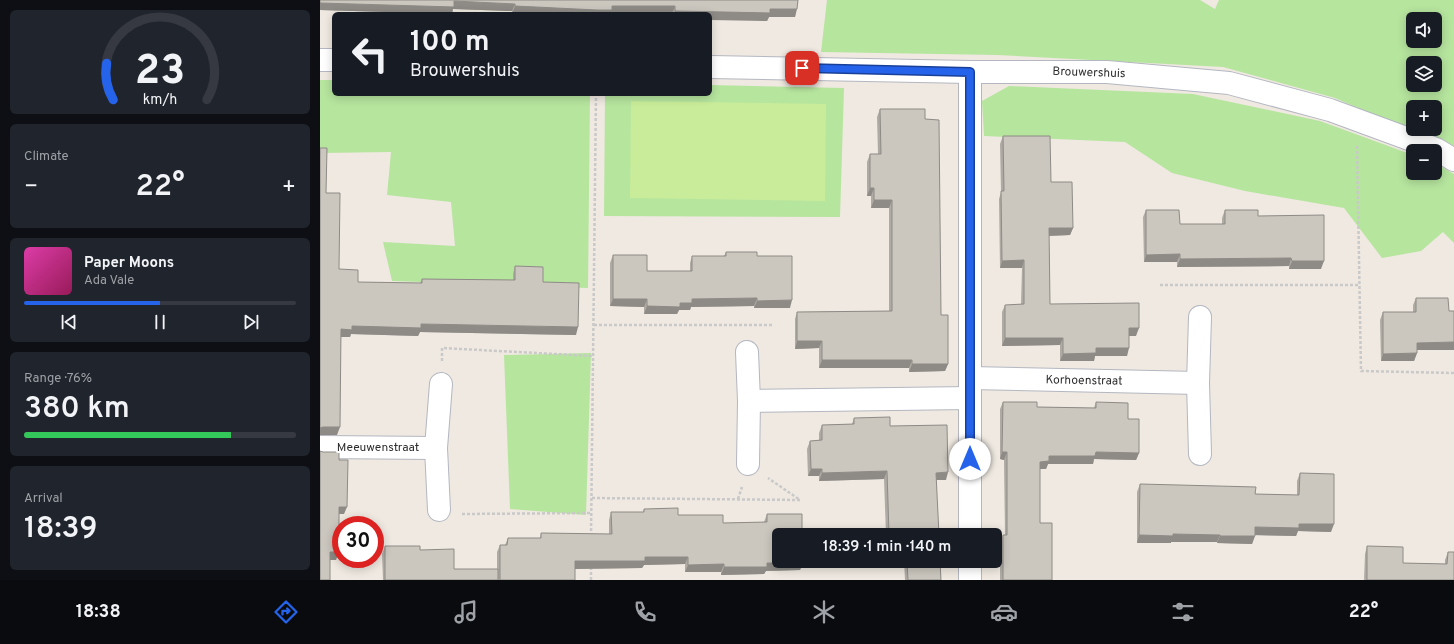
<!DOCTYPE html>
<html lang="en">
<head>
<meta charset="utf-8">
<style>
  :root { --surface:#171b24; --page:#20242c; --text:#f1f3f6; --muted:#9ea1a6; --line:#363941; --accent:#2563eb }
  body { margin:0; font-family:Overpass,sans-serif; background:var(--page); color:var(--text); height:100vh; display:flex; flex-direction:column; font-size:15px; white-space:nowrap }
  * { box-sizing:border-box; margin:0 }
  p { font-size:13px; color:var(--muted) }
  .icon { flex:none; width:22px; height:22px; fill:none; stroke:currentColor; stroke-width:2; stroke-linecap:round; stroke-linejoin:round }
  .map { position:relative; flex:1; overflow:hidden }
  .sheet { display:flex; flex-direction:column; gap:10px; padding:10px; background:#0d0f14; width:320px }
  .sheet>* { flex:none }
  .top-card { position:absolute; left:12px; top:12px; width:380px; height:84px; border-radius:6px; box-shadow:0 2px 10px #0003; background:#171b24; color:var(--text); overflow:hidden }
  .tools { position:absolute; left:1086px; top:12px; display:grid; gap:8px }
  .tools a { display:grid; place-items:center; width:36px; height:36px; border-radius:6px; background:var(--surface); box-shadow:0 2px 10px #0003; font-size:20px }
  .speed { position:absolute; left:12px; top:516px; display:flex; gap:8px; font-size:20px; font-weight:700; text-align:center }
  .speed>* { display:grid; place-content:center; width:52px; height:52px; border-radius:50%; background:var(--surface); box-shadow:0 2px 10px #0003; line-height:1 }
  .speed .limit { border:6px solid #d22; background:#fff; color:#111 }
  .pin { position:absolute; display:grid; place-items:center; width:34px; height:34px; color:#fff; margin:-17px; border-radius:8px; box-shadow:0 2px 6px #0006 }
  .me { position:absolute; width:44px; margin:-22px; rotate:0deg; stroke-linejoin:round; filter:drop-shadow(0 0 3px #0008) }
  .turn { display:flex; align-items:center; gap:14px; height:84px; padding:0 12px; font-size:18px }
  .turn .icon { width:52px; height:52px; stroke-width:2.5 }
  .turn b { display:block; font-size:28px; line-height:34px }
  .big { font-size:30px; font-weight:600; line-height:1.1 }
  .sheet .card { flex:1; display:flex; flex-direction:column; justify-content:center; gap:6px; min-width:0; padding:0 14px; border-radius:6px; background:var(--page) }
  .sheet .dial { align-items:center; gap:0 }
  .dial svg { height:104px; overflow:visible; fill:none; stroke:var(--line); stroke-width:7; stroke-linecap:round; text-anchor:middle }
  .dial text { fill:var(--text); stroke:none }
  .song { display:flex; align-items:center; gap:12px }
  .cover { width:48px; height:48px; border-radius:6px; background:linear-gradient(135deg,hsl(320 70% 55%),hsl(330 70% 35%)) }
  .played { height:4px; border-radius:2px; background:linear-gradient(90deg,var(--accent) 50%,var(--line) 50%) }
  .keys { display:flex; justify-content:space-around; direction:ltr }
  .heat { display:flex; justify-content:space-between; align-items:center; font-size:22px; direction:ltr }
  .charge { height:6px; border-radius:3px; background:linear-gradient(90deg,#34c759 76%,var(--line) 0) }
  .trip { position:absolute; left:452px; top:528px; width:230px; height:40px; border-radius:6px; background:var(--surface); box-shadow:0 2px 10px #0003; font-weight:600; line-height:40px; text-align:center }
  .tabs { display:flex; height:64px; justify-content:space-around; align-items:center; background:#090b0e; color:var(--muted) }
  .tabs .icon { width:28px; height:28px }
  .tabs .on { color:var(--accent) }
  .tabs b { font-size:18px; color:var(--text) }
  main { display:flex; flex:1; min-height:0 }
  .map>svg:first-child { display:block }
</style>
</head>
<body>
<main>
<section class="sheet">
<div class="card dial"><svg viewBox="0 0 100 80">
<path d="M14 69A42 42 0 1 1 86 69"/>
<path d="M14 69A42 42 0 0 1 9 41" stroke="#2563eb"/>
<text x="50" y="56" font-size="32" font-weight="700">23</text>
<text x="50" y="72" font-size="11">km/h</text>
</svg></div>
<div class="card"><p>Climate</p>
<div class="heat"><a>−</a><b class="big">22°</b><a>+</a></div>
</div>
<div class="card">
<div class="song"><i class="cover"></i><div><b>Paper Moons</b><p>Ada Vale</p></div></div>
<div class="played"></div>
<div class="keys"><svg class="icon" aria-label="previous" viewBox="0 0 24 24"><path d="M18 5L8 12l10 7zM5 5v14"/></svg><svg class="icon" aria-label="pause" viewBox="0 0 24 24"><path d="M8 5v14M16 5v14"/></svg><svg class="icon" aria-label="next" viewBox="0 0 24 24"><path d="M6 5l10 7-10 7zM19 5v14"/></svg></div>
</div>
<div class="card"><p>Range · 76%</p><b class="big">380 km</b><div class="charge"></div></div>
<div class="card"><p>Arrival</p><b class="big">18:39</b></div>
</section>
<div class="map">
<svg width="1134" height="580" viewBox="0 0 1134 580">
  <rect width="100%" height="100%" fill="#efe9e1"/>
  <g fill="#b6e59e" fill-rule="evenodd">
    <path d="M507,0H880L895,9L899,0H1134V150L1015,98L903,67L677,55L501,52ZM1093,19H1115V41H1093ZM1093,63H1115V85H1093ZM1093,107H1115V129H1093Z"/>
    <path d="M0,80H14V94H270L268,288L72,281L63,242L135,246L131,202L67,195L71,152L0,153Z"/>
    <path d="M390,85L524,88L520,217L284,216L285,94H390Z"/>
    <path d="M689,86L873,94L1000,121L1093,155V173H1115V163L1134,174V243L1123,232L1101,251L1062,258L1024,208L925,191L852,173L805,142L664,136L662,101Z"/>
    <path d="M271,353L266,515L190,509L184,355Z"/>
  </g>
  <path fill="#c9ec9a" d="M311,101L506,104L505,201L310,198Z"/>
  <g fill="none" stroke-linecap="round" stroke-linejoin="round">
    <g stroke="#b4b7c1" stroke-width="24">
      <g id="minor">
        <path d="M0,60H14"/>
        <path d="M390,67L650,72H787L909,83L1010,110L1116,149L1134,160"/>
        <path d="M650,72V535"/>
        <path d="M427,352L429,401L428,464"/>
        <path d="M650,378L878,383"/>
        <path d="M429,401L650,398"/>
        <path d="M0,447L116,448L121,384"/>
        <path d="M116,448L119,510"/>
        <path d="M880,454L878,383L880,317"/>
        <path d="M650,561V580"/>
      </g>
    </g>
    <g stroke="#c9c9c9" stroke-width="2.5" stroke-dasharray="3 2" stroke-linecap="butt">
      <path d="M1037,146L1041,371L1134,373"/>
      <path d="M840,285H1040"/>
      <path d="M274,325H454"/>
      <path d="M122,361V348L273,356"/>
      <path d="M272,498L480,500L448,478"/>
      <path d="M418,499L422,487"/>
      <path d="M142,514L272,513"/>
      <path d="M271,536L276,94"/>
      <path d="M271,580V567"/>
    </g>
    <use href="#minor" stroke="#fff" stroke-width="22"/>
  </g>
  <g fill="#afaba4">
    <path d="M0,0H478L475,17H449L447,21L390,14H192V11L133,9L132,14L0,10Z"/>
    <path d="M560,109L605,119L621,315L628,364L625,371L589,372V368H499V348L475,349V319L477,312L569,311V208H551V196H547V162L550,154H558L557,117Z"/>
    <path d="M683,136L731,182L753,228L750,235L729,236L730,304L816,336H809L807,356H775L774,361H740V345L682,346V312L685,305L701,304L702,268H680L679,199L681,192L680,144Z"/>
    <path d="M6,193L19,269L38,282L100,283L102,279L193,280V274L195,266L223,282L256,335L100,332L98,336L31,334L30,337H21L17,435L0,434Z"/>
    <path d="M826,210L860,224H902V218L905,210L938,216L1001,269H969V266L857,267V262H824L823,217Z"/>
    <path d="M406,252L437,256L470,308H434V306L371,307L370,310H359L357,314H324V307L290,306V263L293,255L327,271H370V263L372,256H404Z"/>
    <path d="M1096,298L1129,311L1134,350H1097V353L1094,361H1061L1060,320L1063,312H1093V305Z"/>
    <path d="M683,402L717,407L774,408L776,402L808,419L819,453L816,460L774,459L773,464H728L726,469H720V523L732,580H680V542L683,535H685L684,460L680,459V409Z"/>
    <path d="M534,418L570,426L626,480H616L619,535H566L564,479L499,481V476H488L487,449L490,441H499V433L502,425L532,424Z"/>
    <path d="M980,473L1011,532L978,531L976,536L935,535L932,544L897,543V542H851V543H817V492L820,484L935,494L977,495V481Z"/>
    <path d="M324,509L403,523L444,522L447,514L483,563L480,570L446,571L444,574L401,575V572H365V564L324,565L322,568L255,569V580H63L62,554L65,546L100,550L134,569H177V552L180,545H185L188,538H220L221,533L289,534V520L291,512H323Z"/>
    <path d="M1047,546L1083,563L1125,564V560L1128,552L1134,580H1044L1045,554Z"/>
    <path d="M584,561H620L621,580H585Z"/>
  </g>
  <g fill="#8e8b86">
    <path d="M134,1L195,4L192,11L133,9L132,14L0,10V3Z"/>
    <path d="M195,6H355L352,14H192Z"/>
    <path d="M450,9H477L475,17H449L447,21L390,20V14H354L355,11Z"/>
    <path d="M550,188H554L551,196H547Z"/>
    <path d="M554,200H572L569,208H551Z"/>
    <path d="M729,228H753L750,235L726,236Z"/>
    <path d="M860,254L857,262H824L826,255Z"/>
    <path d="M971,258L969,266L857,267L860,259Z"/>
    <path d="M704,260L702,268H680L682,261Z"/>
    <path d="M972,261H1004L1001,269H969Z"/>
    <path d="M437,298L434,306L371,307L370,310H359L357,314H324L327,306L372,299Z"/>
    <path d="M293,299H327L324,307L290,306Z"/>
    <path d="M472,300L470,308H434L437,301Z"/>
    <path d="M101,324L258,327L256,335L100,332L98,336L31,334L30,337H19L21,329L32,326Z"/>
    <path d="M809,328H819L816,336H806Z"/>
    <path d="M685,338H743L740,345L682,346Z"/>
    <path d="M477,341H502L499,348L475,349Z"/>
    <path d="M1134,342V350H1094L1097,343Z"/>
    <path d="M776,348H809L807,356H775L774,361H740L743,354Z"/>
    <path d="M1097,353L1094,361H1061L1063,354Z"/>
    <path d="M502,360H592L589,368H499Z"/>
    <path d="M592,364H628L625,371L589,372Z"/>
    <path d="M3,427H20L17,435H0V428Z"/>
    <path d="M682,452H687L684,460L680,459Z"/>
    <path d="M776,452L819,453L816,460L774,459L773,464H728L726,469H718L720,462L729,456Z"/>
    <path d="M491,469H502L499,476H488Z"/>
    <path d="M567,471L564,479L499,481L502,473Z"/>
    <path d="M628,472L626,480H613L616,473Z"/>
    <path d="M19,507H27L24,514H16Z"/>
    <path d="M979,524H1014L1011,532L978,531L976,536L932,535L935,527Z"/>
    <path d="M853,534L900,535L897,542H851V543H817L819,535Z"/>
    <path d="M900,536H935L932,544L897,543Z"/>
    <path d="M10,552H19L16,560H7Z"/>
    <path d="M325,557H368L365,564L324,565L322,568L252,569L255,561Z"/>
    <path d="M447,563H483L480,570L446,571L444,574L401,575L404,567Z"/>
    <path d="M404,564L401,572H365L368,565Z"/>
  </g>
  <g fill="#cbc7bf" stroke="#8e8b86">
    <path d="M0,0H478L477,9H450V13L355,11V6H292V10H277L195,6V4L134,1V7L0,3Z"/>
    <path d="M560,109H605V119L619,120L621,315H628V364H592V360H502V341H477V312L572,311V200H554V188H550V154H561Z"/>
    <path d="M683,136H730L731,182H752L753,228H729L730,304L819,303V328H809V348H776V353L743,354V338H685V305L704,304V260L682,261L681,191H684Z"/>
    <path d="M0,148H7L6,193H20L19,269L38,270V282L102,283V279L195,280V266L223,267V282L259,283L258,327L101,324V328L32,326V330L21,329L20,427H3L0,428Z"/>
    <path d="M826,210H859L860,224H905V210H938V216L1004,215V261H972L971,258L860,259V254L826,255Z"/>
    <path d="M406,252H437V256H472V300L437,301V298L372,299V303H360V307L327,306V299H293V255H327V271H372V256H406Z"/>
    <path d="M1096,298H1128L1129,311H1134V342L1097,343V353L1063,354V312H1096Z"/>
    <path d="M683,402H717V407L776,408V402L808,403V419H819V453L776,452L775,456H729V461L720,462V523H732V580H683V535H687V452H682Z"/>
    <path d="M570,417V426L627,425L628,472L616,473L619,535H573V534H569L567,471L502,473V469H491L490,441L502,440V425L534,424V418Z"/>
    <path d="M0,451L3,452H19V460H28L27,507H19V552H10V580H0Z"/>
    <path d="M980,473L1014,474V524H979V528L935,527V536H900V535L853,534V536L819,535L820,484L936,487L935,494L979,495Z"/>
    <path d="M358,508V515H403V523L447,522V514H482V535H459V561H483V563H447V567H404V564L368,565V557H325V561H255V580H180V545H187L188,538H221V533L292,534L291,512H324V509Z"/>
    <path d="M65,546H100V550L134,549V569H178V580H65Z"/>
    <path d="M1047,546L1083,547V563L1127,564L1128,552H1134V580H1047Z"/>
    <path d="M587,561H620L621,580H588Z"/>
  </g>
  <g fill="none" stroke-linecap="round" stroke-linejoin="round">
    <g stroke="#184099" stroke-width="10">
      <path id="route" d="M482,68L650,72V459"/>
    </g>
    <use href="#route" stroke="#2563eb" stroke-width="7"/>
  </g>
  <g text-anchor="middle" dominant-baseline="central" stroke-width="4" stroke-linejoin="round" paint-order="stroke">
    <g font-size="12" fill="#2e2e2e" stroke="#fff">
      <text transform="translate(769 73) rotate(2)">Brouwershuis</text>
      <text transform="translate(764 381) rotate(1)">Korhoenstraat</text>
      <text x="58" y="448">Meeuwenstraat</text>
    </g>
  </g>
</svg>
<div class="tools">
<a><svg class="icon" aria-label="sound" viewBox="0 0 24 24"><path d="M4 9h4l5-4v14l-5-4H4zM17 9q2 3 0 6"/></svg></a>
<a><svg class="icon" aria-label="layers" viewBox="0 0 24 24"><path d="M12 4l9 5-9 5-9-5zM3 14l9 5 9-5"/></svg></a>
<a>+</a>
<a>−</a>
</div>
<div class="speed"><div class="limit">30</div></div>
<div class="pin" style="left:482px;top:68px;background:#d93025"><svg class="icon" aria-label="arrive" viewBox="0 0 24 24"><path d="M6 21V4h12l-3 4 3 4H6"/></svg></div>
<svg class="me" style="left:650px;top:459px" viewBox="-20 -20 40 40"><circle r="19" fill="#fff"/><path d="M0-13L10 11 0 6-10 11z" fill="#2563eb"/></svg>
<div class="trip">18:39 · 1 min · 140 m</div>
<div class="top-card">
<div class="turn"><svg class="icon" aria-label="left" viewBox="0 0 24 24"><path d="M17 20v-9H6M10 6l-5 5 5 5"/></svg><div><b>100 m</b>Brouwershuis</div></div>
</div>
</div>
</main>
<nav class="tabs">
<b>18:38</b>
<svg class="icon on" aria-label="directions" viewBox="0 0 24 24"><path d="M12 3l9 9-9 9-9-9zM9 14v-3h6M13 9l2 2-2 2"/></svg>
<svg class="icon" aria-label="music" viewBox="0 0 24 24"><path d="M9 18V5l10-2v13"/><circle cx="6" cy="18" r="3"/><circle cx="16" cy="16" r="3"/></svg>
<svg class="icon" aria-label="phone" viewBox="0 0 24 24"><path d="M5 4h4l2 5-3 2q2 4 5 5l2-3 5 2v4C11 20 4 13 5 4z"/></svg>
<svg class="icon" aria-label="climate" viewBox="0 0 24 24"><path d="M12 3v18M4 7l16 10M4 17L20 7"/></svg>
<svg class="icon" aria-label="car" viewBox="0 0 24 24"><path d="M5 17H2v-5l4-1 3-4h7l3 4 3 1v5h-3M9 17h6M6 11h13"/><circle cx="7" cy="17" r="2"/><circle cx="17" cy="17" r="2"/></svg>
<svg class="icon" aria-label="filters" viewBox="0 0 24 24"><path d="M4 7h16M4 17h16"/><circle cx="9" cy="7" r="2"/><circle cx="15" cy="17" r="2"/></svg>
<b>22°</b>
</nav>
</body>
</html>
